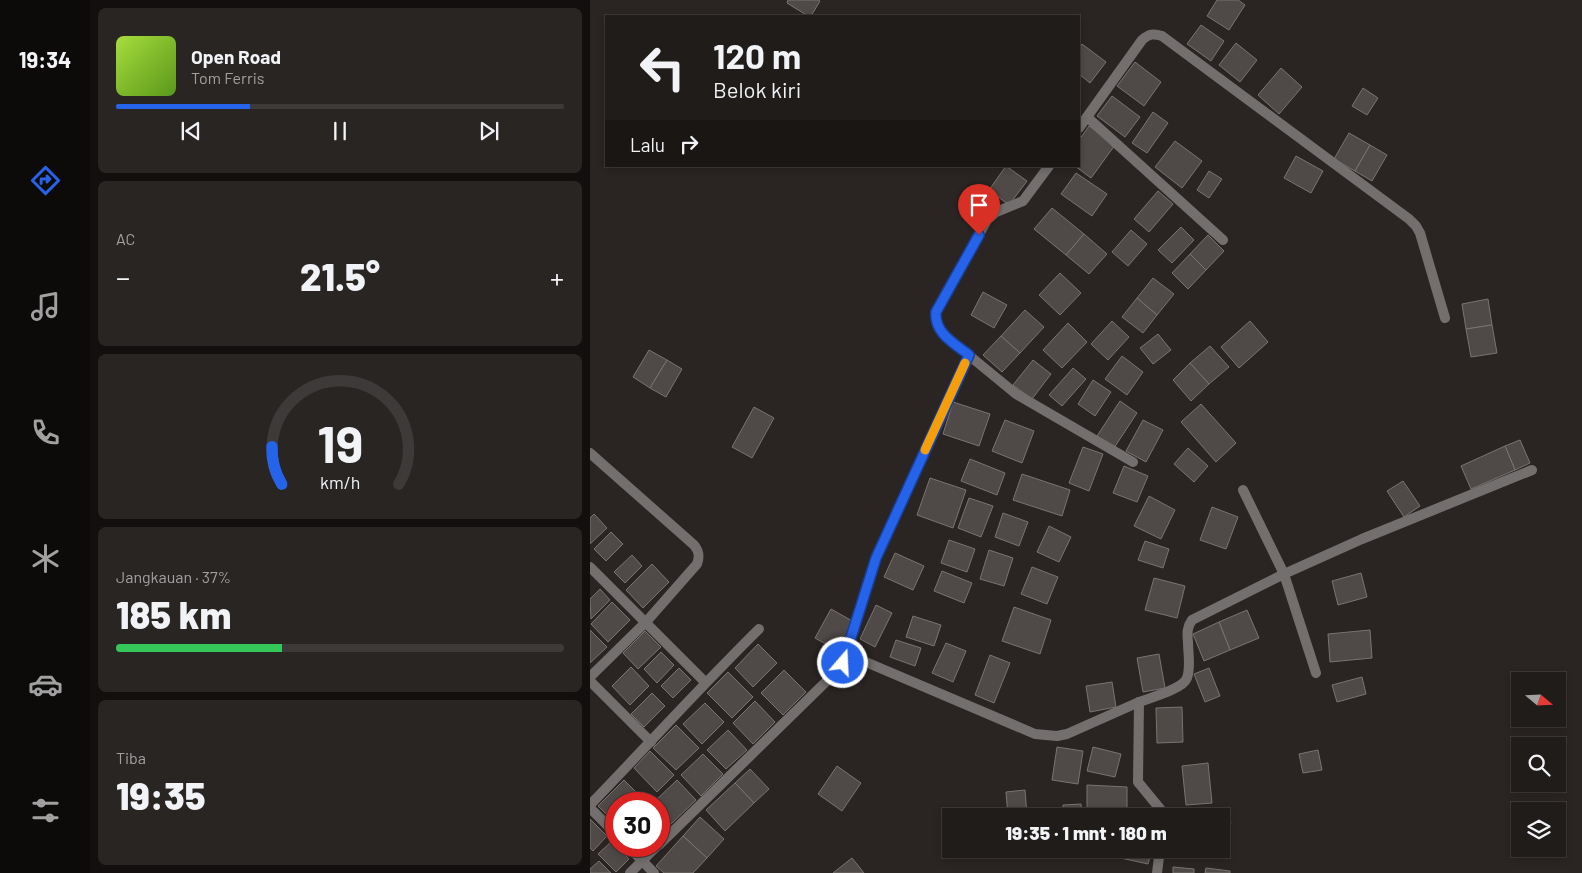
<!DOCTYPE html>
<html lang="id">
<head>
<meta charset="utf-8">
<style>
  :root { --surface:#201c1a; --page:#282523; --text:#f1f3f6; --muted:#a2a1a2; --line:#3d3a39; --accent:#2563eb }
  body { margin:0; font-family:Barlow,sans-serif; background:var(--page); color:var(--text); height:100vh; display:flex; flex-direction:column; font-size:19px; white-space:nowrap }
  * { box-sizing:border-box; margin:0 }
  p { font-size:16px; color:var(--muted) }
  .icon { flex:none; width:28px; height:28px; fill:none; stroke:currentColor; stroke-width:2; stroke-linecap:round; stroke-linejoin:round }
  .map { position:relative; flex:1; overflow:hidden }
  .sheet { display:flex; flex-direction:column; gap:8px; padding:8px; background:#120f0e; width:500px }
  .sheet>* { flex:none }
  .banner { position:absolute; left:15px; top:15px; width:475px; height:152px; border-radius:0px; box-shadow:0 2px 8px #0003,0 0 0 1px var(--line); background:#201c1a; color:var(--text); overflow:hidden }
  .needle { width:32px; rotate:109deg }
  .tools { position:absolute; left:921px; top:672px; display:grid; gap:10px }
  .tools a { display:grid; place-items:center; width:55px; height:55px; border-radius:0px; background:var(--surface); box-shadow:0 2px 8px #0003,0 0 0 1px var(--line); font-size:25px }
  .speed { position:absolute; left:15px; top:792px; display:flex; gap:10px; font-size:25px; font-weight:700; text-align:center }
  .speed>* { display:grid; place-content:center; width:65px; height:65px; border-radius:50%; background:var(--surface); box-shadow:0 2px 8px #0003,0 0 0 1px var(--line); line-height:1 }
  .speed .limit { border:8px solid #d22; background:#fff; color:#111 }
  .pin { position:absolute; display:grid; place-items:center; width:42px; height:42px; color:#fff; margin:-51px -21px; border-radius:50% 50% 50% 0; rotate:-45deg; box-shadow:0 0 5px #0007 }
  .pin .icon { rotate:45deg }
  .me { position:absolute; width:55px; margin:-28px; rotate:19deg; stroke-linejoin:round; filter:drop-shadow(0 0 4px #0008) }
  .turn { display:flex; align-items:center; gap:18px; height:105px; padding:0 25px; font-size:22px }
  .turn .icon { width:65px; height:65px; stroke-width:2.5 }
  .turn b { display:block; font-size:35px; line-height:42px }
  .then { display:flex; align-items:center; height:48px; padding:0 25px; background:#0003; gap:10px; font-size:19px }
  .big { font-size:38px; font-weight:800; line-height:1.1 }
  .sheet .tile { flex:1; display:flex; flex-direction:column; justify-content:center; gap:8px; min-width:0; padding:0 18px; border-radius:8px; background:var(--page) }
  .sheet .dial { align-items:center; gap:0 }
  .dial svg { height:130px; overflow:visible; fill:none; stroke:var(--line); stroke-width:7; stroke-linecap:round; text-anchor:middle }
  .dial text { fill:var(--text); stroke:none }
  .song { display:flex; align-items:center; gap:15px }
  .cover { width:60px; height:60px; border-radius:8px; background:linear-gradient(135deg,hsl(80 70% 55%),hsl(90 70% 35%)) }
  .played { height:5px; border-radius:2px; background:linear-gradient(90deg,var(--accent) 30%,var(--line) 30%) }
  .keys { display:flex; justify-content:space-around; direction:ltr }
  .heat { display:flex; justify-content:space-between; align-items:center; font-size:28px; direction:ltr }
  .charge { height:8px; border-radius:4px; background:linear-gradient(90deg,#34c759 37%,var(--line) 0) }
  .trip { position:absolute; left:352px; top:808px; width:288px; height:50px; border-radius:0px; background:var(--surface); box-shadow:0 2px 8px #0003,0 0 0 1px var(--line); font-weight:800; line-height:50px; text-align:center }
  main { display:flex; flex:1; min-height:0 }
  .menu { display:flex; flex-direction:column; width:90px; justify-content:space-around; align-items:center; background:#0d0b0a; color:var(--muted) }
  .menu .icon { width:35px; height:35px }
  .menu .on { color:var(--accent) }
  .menu b { font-size:22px; color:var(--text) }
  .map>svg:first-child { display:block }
</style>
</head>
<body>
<main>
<nav class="menu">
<b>19:34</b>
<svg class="icon on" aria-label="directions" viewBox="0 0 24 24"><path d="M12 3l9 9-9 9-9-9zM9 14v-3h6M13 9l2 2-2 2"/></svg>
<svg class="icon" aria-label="music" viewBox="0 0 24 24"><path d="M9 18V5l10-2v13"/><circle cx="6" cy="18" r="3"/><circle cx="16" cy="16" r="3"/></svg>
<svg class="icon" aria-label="phone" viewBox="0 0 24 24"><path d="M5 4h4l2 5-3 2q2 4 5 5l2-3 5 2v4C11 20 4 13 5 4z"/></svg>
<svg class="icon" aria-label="climate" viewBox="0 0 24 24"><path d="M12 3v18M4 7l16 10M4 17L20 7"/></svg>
<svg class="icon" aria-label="car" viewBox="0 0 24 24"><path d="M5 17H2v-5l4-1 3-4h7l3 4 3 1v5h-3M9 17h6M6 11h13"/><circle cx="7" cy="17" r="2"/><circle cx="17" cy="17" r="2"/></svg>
<svg class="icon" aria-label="filters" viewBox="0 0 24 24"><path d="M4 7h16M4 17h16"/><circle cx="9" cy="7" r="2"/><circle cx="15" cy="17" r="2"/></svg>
</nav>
<section class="sheet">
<div class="tile">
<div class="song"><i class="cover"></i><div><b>Open Road</b><p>Tom Ferris</p></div></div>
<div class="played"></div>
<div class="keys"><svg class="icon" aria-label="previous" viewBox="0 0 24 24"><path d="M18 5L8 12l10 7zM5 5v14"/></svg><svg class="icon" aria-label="pause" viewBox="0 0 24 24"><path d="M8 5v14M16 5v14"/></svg><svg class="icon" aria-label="next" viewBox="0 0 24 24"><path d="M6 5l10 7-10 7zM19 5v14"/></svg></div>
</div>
<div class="tile"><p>AC</p>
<div class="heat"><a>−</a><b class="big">21.5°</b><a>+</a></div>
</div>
<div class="tile dial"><svg viewBox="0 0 100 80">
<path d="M14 69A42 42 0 1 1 86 69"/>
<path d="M14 69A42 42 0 0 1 8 46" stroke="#2563eb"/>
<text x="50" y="56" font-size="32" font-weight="700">19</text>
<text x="50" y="72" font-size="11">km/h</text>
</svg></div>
<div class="tile"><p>Jangkauan · 37%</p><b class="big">185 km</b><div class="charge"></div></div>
<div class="tile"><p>Tiba</p><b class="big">19:35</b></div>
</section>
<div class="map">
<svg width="992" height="873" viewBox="0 0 992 873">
  <rect width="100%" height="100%" fill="#2a2523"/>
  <g fill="#4f4947" stroke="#7a7471">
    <path d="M198,0H228L230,1L221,16H218L197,3Z"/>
    <path d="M627,0H648L655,5L639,30L617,16Z"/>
    <path d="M611,25L634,41L621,61L597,44Z"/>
    <path d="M646,43L667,60L650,82L629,65Z"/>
    <path d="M492,44L516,62L500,83L489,74V49Z"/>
    <path d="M545,62L571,82L554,106L527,86Z"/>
    <path d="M691,68L712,87L689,114L668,95Z"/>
    <path d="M773,88L788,98L777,115L762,106Z"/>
    <path d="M522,96L550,117L535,137L507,116Z"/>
    <path d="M563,112L578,123L557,153L542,143Z"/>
    <path d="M499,126L525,145L501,178L485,166H489V140Z"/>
    <path d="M759,133L780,145L765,171L744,159Z"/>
    <path d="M585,141L612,161L592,188L565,167Z"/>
    <path d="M780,145L797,155L782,181L765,171Z"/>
    <path d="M706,156L733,171L721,193L694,178Z"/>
    <path d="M416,166L437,181L419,205L399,190Z"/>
    <path d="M619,171L632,179L619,198L607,190Z"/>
    <path d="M486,173L517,194L502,216L471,194Z"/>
    <path d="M568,191L583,204L559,232L544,219Z"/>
    <path d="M462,208L494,234L476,255L444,229Z"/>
    <path d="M591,227L604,240L582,263L568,250Z"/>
    <path d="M541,230L557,244L538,266L522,252Z"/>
    <path d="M494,234L517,254L499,274L476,255Z"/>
    <path d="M618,235L634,251L616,270L600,254Z"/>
    <path d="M600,254L616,270L598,289L582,273Z"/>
    <path d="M470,273L491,293L470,315L449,295Z"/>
    <path d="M563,278L584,294L567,315L547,298Z"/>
    <path d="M393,292L417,305L404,328L381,315Z"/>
    <path d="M547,298L567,315L553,333L532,317Z"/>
    <path d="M898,299L902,325L876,329L872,304Z"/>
    <path d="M435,310L454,327L430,353L411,336Z"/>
    <path d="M522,321L539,337L518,360L501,344Z"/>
    <path d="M660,321L678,342L649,368L631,347Z"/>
    <path d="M478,323L497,342L472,368L453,350Z"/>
    <path d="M902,325L907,353L881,357L876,329Z"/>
    <path d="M568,334L581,350L563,364L550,348Z"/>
    <path d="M411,336L430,353L412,372L393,355Z"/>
    <path d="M620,346L639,367L619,384L600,363Z"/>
    <path d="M59,350L77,360L60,388L43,377Z"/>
    <path d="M532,356L553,372L537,395L515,379Z"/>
    <path d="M77,360L92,369L76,397L60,388Z"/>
    <path d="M443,360L461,374L442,399L423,385Z"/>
    <path d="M600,363L619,384L601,401L583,380Z"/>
    <path d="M483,368L496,379L472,406L459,395Z"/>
    <path d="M503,380L521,392L505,416L488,404Z"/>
    <path d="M530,401L547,413L524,448L507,436Z"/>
    <path d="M363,402L400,414L389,446L353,434Z"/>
    <path d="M611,404L646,443L626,462L591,422Z"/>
    <path d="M164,407L184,418L162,458L142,447Z"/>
    <path d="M415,420L444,431L432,463L402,451Z"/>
    <path d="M553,420L573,430L556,462L536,451Z"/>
    <path d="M930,440L940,463L925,470L915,446Z"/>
    <path d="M915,446L925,470L881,489L871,466Z"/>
    <path d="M493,447L513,454L499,491L479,483Z"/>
    <path d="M598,448L618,466L604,482L584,464Z"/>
    <path d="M380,459L415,473L407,495L371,481Z"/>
    <path d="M534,466L558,476L547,502L523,493Z"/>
    <path d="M432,474L480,490L472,516L423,500Z"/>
    <path d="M340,478L376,490L363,528L327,515Z"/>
    <path d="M813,481L830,506L814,517L797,491Z"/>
    <path d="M559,496L585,510L571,539L544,526Z"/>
    <path d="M379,498L403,506L391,537L368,528Z"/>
    <path d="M622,507L648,517L636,549L610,540Z"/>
    <path d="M413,513L438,522L429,546L405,537Z"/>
    <path d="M4,514L17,528L0,544V518Z"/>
    <path d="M459,526L481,537L469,562L447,552Z"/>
    <path d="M21,532L33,544L16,561L4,549Z"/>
    <path d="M359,540L385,549L377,572L351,563Z"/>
    <path d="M555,541L579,549L573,568L548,560Z"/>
    <path d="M399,550L423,558L414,586L390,579Z"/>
    <path d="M305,553L334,566L323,590L294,577Z"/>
    <path d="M42,555L52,566L35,583L24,572Z"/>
    <path d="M62,564L79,582L53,608L36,590Z"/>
    <path d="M442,567L468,577L457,604L431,594Z"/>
    <path d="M352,571L382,583L374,603L344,591Z"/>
    <path d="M771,573L777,597L748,605L742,581Z"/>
    <path d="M564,578L595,586L587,618L555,610Z"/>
    <path d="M10,589L20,600L1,619L0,599Z"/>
    <path d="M22,602L40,620L18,642L1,624Z"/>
    <path d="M286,605L302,613L285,647L270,639Z"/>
    <path d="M424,607L461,620L450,654L412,641Z"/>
    <path d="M241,609L264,622L248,651L225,638Z"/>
    <path d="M657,610L669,638L640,650L629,622Z"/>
    <path d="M323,616L351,625L344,646L316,637Z"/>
    <path d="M629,622L640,650L614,661L603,634Z"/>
    <path d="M0,630L17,647L0,663Z"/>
    <path d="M780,630L782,658L740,662L738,634Z"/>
    <path d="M55,631L71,647L48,669L33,653Z"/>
    <path d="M306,640L331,648L325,666L300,657Z"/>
    <path d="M356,643L376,651L363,682L342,673Z"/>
    <path d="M168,644L187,663L163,687L145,668Z"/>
    <path d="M71,652L84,665L67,683L54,669Z"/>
    <path d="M569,654L575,688L553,692L547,658Z"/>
    <path d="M400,655L420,663L404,703L385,695Z"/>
    <path d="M41,667L59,686L40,705L22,686Z"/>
    <path d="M89,668L101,680L83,698L71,686Z"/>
    <path d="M619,668L630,696L615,702L604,674Z"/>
    <path d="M194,670L216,692L193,715L171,693Z"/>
    <path d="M138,672L163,697L142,718L117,693Z"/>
    <path d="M772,677L776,694L747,702L742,685Z"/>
    <path d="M522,682L526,707L500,712L496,686Z"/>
    <path d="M62,693L75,706L54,727L41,714Z"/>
    <path d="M165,701L185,722L163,744L143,723Z"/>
    <path d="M115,703L134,722L112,744L93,724Z"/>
    <path d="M592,707L593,742L567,743L566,708Z"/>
    <path d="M86,725L109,748L86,770L63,748Z"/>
    <path d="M138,730L157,750L136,769L117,750Z"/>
    <path d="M467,747L493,751L488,784L462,780Z"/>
    <path d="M503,747L531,754L525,777L497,771Z"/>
    <path d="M728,750L732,770L713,773L709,754Z"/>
    <path d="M60,751L84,775L67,792L44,768Z"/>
    <path d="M113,754L133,774L111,796L91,775Z"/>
    <path d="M618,763L622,803L596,805L592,766Z"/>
    <path d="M247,766L271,783L252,811L228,794Z"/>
    <path d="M160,769L179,789L164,803L145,783Z"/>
    <path d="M34,780L55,801L52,804H26V824L8,806Z"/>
    <path d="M87,780L106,800L79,826L69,816V804H62Z"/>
    <path d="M145,783L164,803L135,831L116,810Z"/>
    <path d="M497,785L537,787V812L497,811Z"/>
    <path d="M435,790L437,816H418L416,792Z"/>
    <path d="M491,804L492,816H473V805Z"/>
    <path d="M599,809L619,815L618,816H597Z"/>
    <path d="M69,816L78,826L69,835Z"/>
    <path d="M110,817L134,839L117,858L93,836Z"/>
    <path d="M0,819L17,836L3,851L0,848Z"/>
    <path d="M631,819L641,822L633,847L631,846Z"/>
    <path d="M93,836L117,858L103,873H74L66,866Z"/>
    <path d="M22,841L39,859L26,872L8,854Z"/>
    <path d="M527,849H562L558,864L526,857Z"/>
    <path d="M262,858L274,873H243Z"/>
    <path d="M9,861L21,873H0V869Z"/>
    <path d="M583,867L604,869V873H583Z"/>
    <path d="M616,868L640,871V873H615Z"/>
  </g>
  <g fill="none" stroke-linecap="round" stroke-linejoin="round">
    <g stroke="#726f6e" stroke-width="10">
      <path d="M497,117L633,240"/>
      <path d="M489,128L552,40C559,34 563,33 572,36L819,219L826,226L830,233L855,318"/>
      <path d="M459,166L433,201L406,212L397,220L346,312C345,322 347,327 353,334L426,394L543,462"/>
      <path d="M0,453L104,545C109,551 110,556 107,564L56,622L0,677"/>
      <path d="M653,490L694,574L726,673"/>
      <path d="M0,567L115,682"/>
      <path d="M257,654L445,734L467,736L477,734L549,702"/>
      <path d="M0,681L61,742"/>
      <path d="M0,805C57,746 111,686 169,629"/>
      <path d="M0,808L26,834"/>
      <path d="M572,816L571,810L548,782L549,702C560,698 593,689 597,678C601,667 598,653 598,642C597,633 597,627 602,620L694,574L772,539L942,470"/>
      <path d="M69,845L248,670L253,663L286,558L379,355"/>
      <path d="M38,846L64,873"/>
      <path d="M40,873L67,846"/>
      <path d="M567,873L570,849"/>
    </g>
  </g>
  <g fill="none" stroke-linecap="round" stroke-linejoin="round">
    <g stroke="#184099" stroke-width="12">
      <path id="route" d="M253,663L286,558L379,355C364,343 344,333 346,312L389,235"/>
    </g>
    <use href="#route" stroke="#2563eb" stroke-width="9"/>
    <path stroke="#f59e0b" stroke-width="9" d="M335,450L375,363"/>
  </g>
</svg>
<div class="tools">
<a><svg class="needle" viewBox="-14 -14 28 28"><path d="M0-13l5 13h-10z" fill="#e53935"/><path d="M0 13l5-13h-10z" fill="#a2a1a2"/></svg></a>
<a><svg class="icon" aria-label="search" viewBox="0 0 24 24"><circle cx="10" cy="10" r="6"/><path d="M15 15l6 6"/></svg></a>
<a><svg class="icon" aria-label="layers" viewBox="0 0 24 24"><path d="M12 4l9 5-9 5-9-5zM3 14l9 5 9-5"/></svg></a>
</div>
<div class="speed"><div class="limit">30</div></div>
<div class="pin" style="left:389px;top:235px;background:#d93025"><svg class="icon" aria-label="arrive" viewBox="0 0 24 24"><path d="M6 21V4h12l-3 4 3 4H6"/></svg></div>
<svg class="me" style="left:253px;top:663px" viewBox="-20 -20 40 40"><circle r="17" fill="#2563eb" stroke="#fff" stroke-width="3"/><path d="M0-11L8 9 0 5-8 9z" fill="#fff"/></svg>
<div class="trip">19:35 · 1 mnt · 180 m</div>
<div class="banner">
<div class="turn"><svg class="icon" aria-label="left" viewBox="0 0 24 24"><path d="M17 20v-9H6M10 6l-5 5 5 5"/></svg><div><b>120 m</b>Belok kiri</div></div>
<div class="then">Lalu<svg class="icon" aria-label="right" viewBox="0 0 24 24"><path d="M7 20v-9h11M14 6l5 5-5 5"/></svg></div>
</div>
</div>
</main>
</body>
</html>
